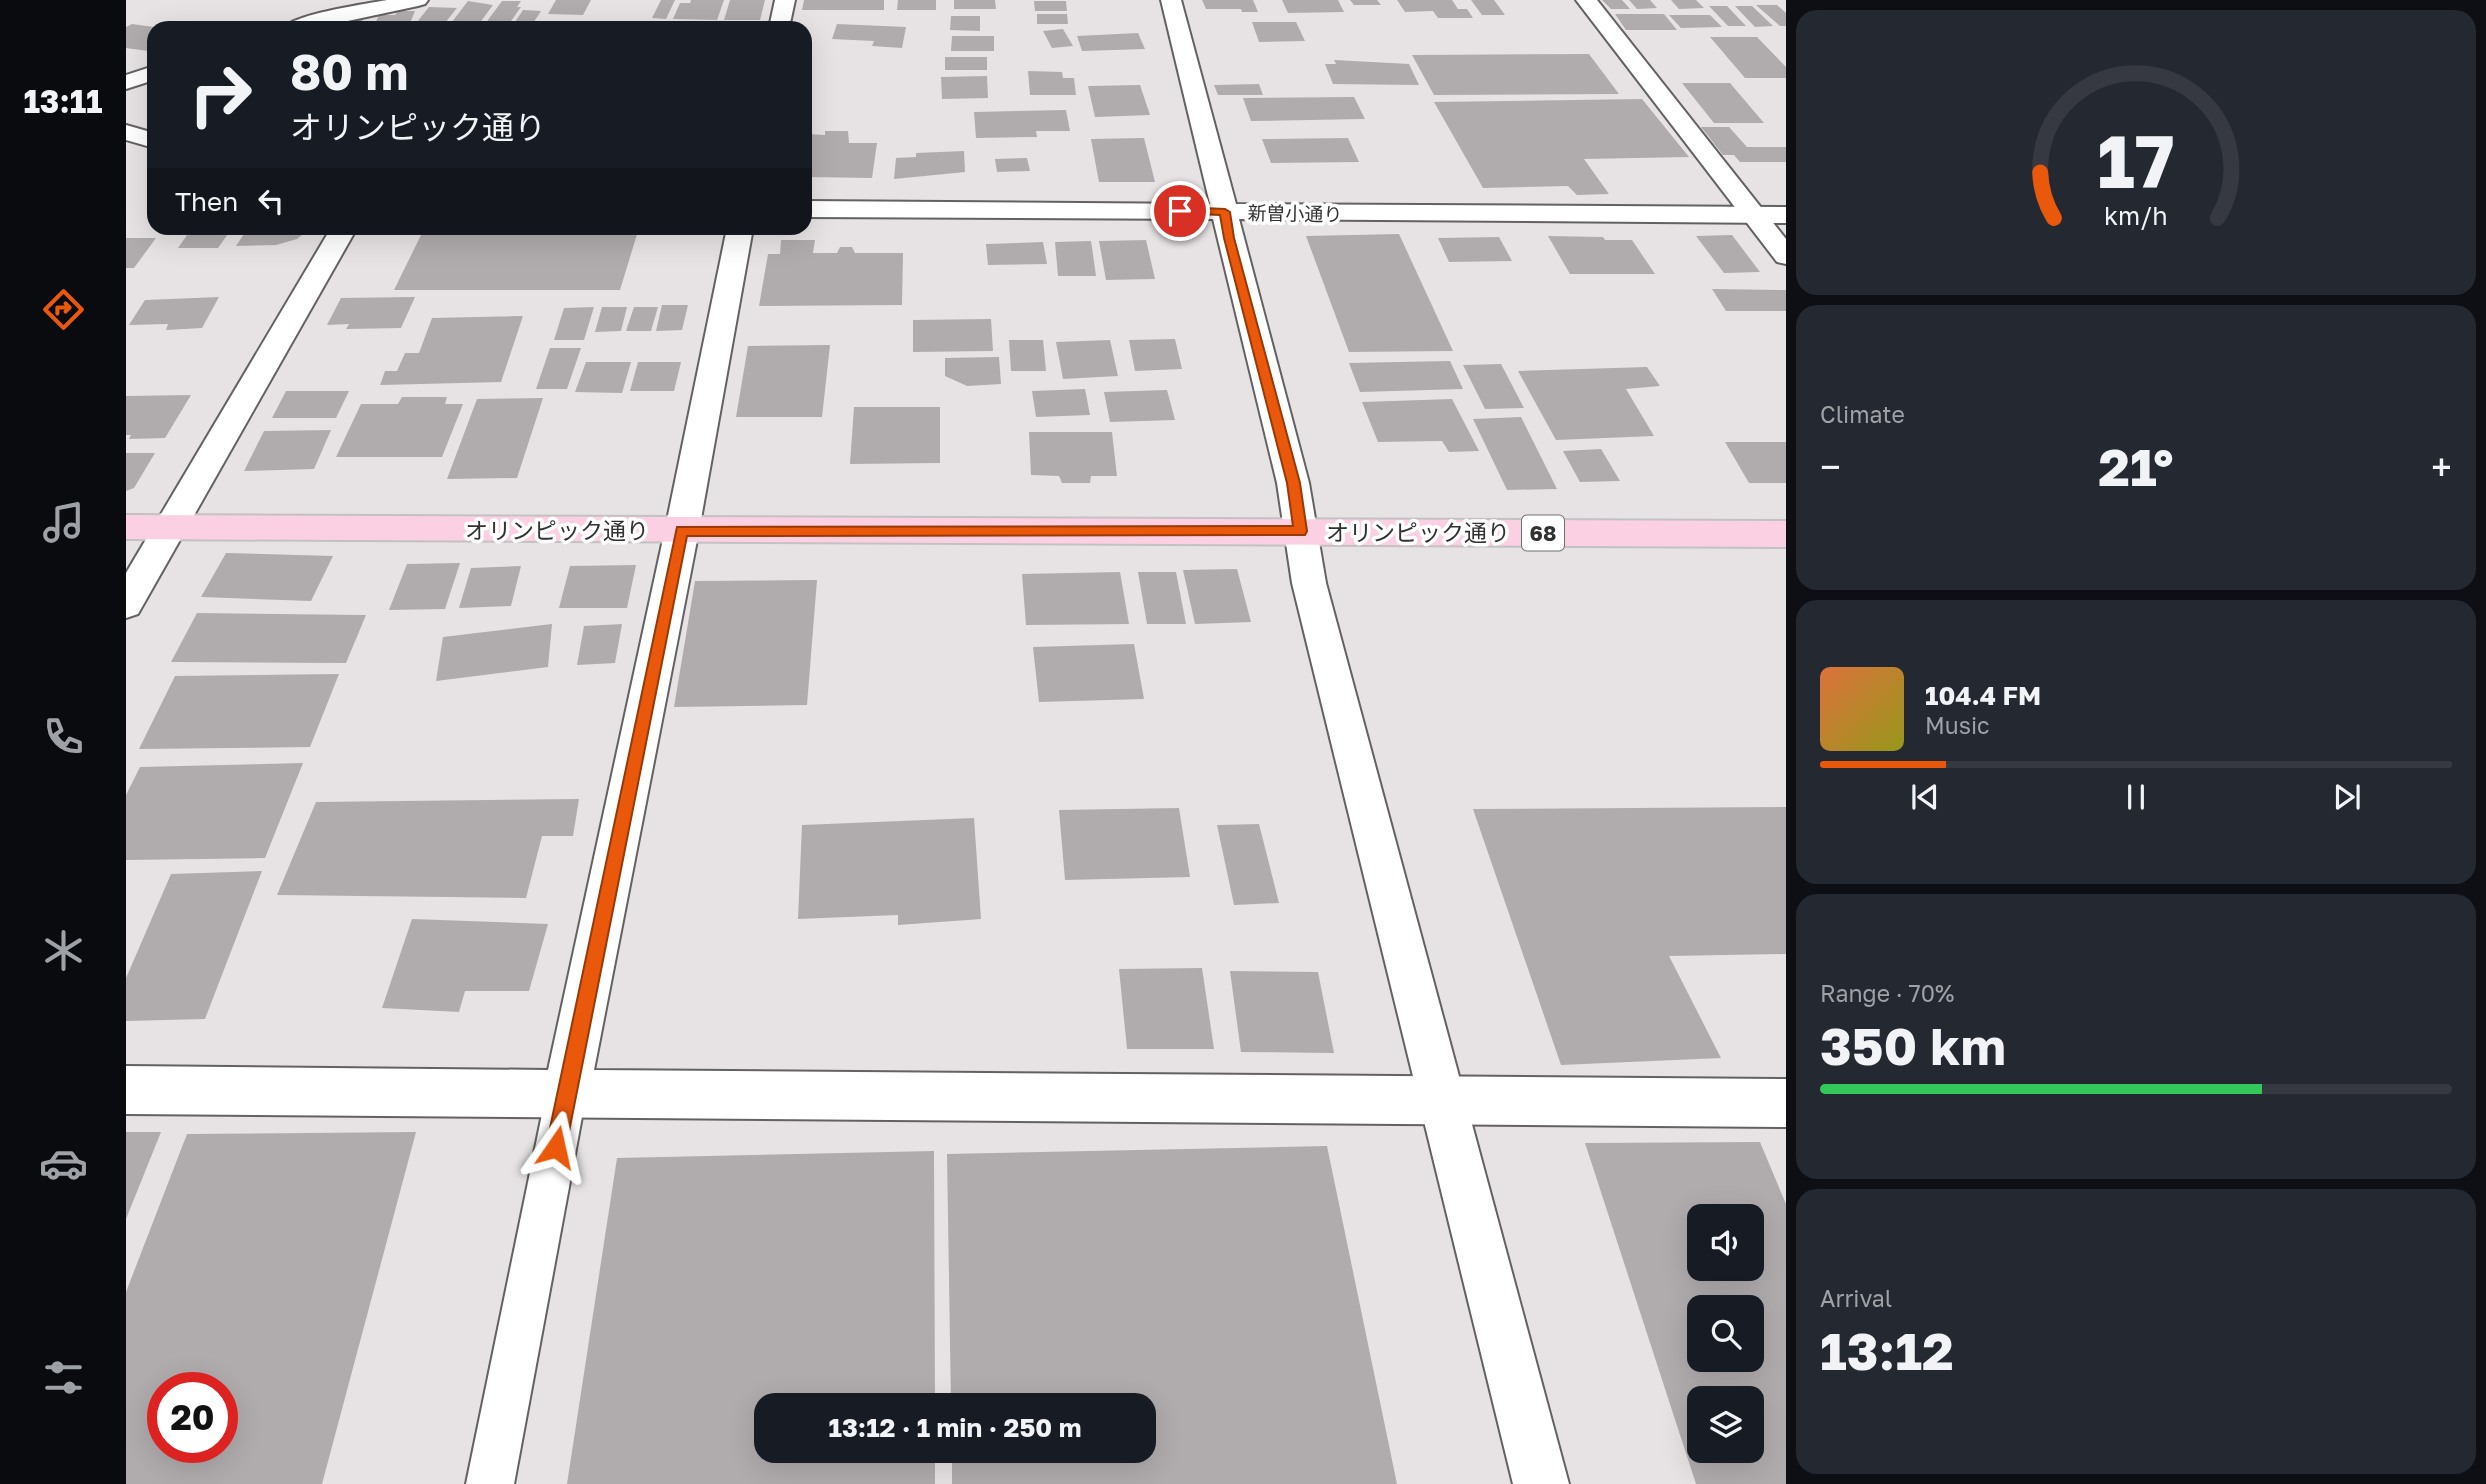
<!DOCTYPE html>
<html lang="en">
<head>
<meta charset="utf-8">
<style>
  :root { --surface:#171b24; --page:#242831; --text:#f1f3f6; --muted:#9ea1a6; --line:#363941; --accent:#ea580c }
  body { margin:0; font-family:"Golos Text","Noto Sans JP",sans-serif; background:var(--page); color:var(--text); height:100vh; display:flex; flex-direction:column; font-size:26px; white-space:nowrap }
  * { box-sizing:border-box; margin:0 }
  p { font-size:23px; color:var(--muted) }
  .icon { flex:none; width:38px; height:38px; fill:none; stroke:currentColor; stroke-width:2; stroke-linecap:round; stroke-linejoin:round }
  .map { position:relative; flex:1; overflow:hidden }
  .drawer { display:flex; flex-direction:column; gap:10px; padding:10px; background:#0d0f14; width:700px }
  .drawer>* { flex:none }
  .guide { position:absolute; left:21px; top:21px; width:665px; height:214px; border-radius:21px; box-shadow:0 7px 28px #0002; background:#171b24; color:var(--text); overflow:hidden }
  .fabs { position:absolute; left:1561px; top:1204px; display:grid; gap:14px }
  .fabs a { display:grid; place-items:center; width:77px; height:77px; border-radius:14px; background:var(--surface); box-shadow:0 7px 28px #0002; font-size:35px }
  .speed { position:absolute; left:21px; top:1372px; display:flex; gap:14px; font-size:35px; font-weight:700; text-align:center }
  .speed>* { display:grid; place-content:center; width:91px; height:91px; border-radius:50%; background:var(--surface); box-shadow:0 7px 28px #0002; line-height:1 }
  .speed .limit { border:10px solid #d22; background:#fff; color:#111 }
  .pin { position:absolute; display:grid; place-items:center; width:60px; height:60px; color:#fff; margin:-30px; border:4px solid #fff; border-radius:50%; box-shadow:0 2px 7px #0007 }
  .me { position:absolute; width:77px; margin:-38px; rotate:11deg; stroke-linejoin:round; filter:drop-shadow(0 0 5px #0008) }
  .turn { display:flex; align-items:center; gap:24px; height:147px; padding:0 28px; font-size:32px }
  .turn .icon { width:91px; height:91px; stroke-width:2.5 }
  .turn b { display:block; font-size:49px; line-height:60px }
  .then { display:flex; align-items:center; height:66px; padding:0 28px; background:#0003; gap:14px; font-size:26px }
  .big { font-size:52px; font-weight:700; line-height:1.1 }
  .drawer .card { flex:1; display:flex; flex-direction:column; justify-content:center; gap:10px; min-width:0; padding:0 24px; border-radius:21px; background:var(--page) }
  .drawer .dial { align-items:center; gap:0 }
  .dial svg { height:182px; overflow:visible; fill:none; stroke:var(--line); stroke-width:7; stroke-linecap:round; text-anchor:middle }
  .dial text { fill:var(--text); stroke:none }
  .song { display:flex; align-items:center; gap:21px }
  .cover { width:84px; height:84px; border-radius:10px; background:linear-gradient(135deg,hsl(20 70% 55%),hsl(60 70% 35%)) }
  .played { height:7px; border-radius:4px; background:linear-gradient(90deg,var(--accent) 20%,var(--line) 20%) }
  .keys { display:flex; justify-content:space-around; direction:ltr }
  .heat { display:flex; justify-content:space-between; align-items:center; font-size:38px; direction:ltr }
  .charge { height:10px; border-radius:5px; background:linear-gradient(90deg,#34c759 70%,var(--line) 0) }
  .trip { position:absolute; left:628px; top:1393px; width:402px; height:70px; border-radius:21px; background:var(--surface); box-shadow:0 7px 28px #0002; font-weight:700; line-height:70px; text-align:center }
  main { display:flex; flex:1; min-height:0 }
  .tab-bar { display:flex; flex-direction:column; width:126px; justify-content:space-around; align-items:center; background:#090b0e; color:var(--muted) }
  .tab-bar .icon { width:49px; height:49px }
  .tab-bar .active { color:var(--accent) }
  .tab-bar b { font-size:32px; color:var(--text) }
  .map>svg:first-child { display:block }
</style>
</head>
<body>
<main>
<nav class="tab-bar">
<b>13:11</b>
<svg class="icon active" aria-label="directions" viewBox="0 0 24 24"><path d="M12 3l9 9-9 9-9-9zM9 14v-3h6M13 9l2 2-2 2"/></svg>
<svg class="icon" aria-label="music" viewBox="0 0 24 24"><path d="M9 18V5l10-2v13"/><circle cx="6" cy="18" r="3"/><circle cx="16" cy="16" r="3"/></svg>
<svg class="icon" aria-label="phone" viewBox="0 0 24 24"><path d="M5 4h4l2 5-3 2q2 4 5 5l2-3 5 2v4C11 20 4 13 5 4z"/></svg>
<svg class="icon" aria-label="climate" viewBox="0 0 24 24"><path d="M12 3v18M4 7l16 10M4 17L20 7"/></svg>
<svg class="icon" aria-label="car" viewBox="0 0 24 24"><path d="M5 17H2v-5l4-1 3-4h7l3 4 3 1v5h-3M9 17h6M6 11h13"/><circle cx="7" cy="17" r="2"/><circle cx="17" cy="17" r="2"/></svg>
<svg class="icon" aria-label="filters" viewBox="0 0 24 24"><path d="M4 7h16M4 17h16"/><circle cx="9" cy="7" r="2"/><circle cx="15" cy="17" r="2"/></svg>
</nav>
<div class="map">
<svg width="1660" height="1484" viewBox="0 0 1660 1484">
  <rect width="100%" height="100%" fill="#e7e3e4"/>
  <g fill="#b0acad" fill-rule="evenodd">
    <path d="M430,0H465L457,15L422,14Z"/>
    <path d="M535,0H549L540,19L526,18Z"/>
    <path d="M565,0H598L591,20L547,19L554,3H564Z"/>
    <path d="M604,0H639L634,20H598Z"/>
    <path d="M678,0H758V10H676Z"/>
    <path d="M772,0H810V10H771Z"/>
    <path d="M828,0H869L870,9H828Z"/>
    <path d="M1076,0H1127L1132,12H1116L1115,9H1080Z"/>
    <path d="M1156,0H1212L1218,12L1162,13Z"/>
    <path d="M1224,0H1251L1255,5H1228Z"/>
    <path d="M1271,0H1326L1332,9H1341L1347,18H1312L1307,11L1279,12Z"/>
    <path d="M1345,0H1368L1379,15H1356Z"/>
    <path d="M1476,0H1496L1504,9H1485Z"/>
    <path d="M1503,0H1524L1531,8L1511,9Z"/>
    <path d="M1545,0H1570L1578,8L1553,9Z"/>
    <path d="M342,1L367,5L350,28L322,27Z"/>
    <path d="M376,1H395L391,7H395L380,28H356Z"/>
    <path d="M908,1H940L941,11H909Z"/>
    <path d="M1630,5H1651L1660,13V26H1654Z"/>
    <path d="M1583,6H1601L1620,26H1602Z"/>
    <path d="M1609,6H1626L1647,26L1629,27Z"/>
    <path d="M303,7L331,8L315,28L287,27Z"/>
    <path d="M397,10L415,11L404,28H385Z"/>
    <path d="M272,11H289L282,28H247L253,15H269Z"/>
    <path d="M911,14H941L942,24H911Z"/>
    <path d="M1489,14H1538L1551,30H1500Z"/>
    <path d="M1543,15H1584L1596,27L1555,28Z"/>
    <path d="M825,16H854V31L824,30Z"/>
    <path d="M237,19L233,28H196L198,24L208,21Z"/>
    <path d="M422,22L507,26V28H418Z"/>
    <path d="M1126,22H1170L1179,41L1133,42Z"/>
    <path d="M6,24L28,27V47L22,51L0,48V27Z"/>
    <path d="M711,24L780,27L776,48L746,46L748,41L706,39Z"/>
    <path d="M937,29L947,46L926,48L917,31Z"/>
    <path d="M1012,33L1019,49L956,51L951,36Z"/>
    <path d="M826,36H868V51H825Z"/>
    <path d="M1584,37H1631L1660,67V78H1619Z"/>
    <path d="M1463,54L1493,94L1308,95L1286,55Z"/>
    <rect x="819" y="57" width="42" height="13"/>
    <path d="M1208,60L1283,64L1293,85L1207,84L1199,64H1210Z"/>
    <path d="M902,71L936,72L937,78H948L950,95H904Z"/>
    <path d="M861,76L862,98L816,99L815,77Z"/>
    <path d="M1556,83H1604L1638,123H1588Z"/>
    <path d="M1133,84L1137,95H1092L1088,85Z"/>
    <path d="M1014,85L1024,115L969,117L962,86Z"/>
    <path d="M1228,97L1239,119L1125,121L1117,98Z"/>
    <path d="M1516,99L1563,157L1458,159L1483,194L1451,195L1442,186L1357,188L1308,102Z"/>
    <path d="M940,110L944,131H910L911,137L850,138L848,112Z"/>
    <path d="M1575,127H1603L1621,147H1660V162H1614L1608,155H1597Z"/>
    <path d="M699,131H722L723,143H751L746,178L679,177V142H681L682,134L699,135Z"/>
    <path d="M1018,138L1029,182H973L965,139Z"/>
    <path d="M1222,138L1233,162L1145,163L1136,139Z"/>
    <path d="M838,151L839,172L768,179L770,158L790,157V153Z"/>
    <path d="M901,158L904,171L871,172L869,159Z"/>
    <path d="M66,228H106L92,248H52Z"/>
    <path d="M122,228H184L171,239L150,245L110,246Z"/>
    <path d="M297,231H512L494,290H268Z"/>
    <path d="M1273,234L1327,351L1223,352L1180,236Z"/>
    <path d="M1606,235L1634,272L1598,273L1570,236Z"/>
    <path d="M1422,236L1477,237L1479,240H1506L1529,274H1444Z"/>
    <path d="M1373,237L1386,261L1323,262L1312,238Z"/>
    <path d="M0,238H30L8,268H0Z"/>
    <path d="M655,240H689L687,253H711L714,247H726L729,253H777L776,305L633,306L642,254H654Z"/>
    <path d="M1020,240L1029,279L980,280L973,241Z"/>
    <path d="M965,241L970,276H932L929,242Z"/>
    <path d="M917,242L921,264L862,265L860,244Z"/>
    <path d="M1586,289L1660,290V311H1600Z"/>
    <path d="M93,297L76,328L40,330L42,324L3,325L19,300Z"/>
    <path d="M289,297L275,328L220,329L223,324L201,325L215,298Z"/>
    <path d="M536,305H562L556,330L530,331Z"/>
    <path d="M468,307L458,340H428L438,308Z"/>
    <path d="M476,307H501L495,331L469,332Z"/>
    <path d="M508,307H532L525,331H500Z"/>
    <path d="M397,316L375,382L254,385L259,371H271L279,353H293L306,318Z"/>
    <path d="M865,319L867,351L787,352V320Z"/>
    <path d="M1049,339L1056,369L1009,371L1003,340Z"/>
    <path d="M883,340H917L920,371H885Z"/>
    <path d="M984,340L992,376L937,379L930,342Z"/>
    <path d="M704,345L696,417H610L622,346Z"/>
    <path d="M424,348H455L441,389H410Z"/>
    <path d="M873,357L875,384L841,386L819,376V358Z"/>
    <path d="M1324,361L1337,389L1234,392L1223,363Z"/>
    <path d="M460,362H505L496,393L449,392Z"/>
    <path d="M512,362H555L548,391H504Z"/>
    <path d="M1375,364L1398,408L1359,409L1337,365Z"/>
    <path d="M1521,367L1534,386L1500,389L1528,436L1430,440L1392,371Z"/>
    <path d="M959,389L964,415L910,417L906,391Z"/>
    <path d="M1041,390L1049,420L984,422L978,392Z"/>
    <path d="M160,391H223L210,418H146Z"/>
    <path d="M65,395L39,438L3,439L5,435H0V396Z"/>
    <path d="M276,397H321L319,404H337L316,457H210L235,404H272Z"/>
    <path d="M417,398L391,478L321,479L351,399Z"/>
    <path d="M1326,399L1353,451L1323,452L1316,441L1252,442L1236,402Z"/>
    <path d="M728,407H814V463L724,464Z"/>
    <path d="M1395,417L1431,489L1381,490L1347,419Z"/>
    <path d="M205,430L188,469L118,471L138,431Z"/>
    <path d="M903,432H986L991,476H965L964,483H936L933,476L905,475Z"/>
    <path d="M1599,442H1660V483H1623Z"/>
    <path d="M1475,449L1494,481L1454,482L1437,451Z"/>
    <path d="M0,453H29L8,488L0,491Z"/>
    <path d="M100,553L207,556L185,601L75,597Z"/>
    <path d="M334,563L319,609L263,610L281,564Z"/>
    <path d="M510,565L501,608H433L444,566Z"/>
    <path d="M395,566L385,606L333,608L345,568Z"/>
    <path d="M1111,569L1125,622L1069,624L1057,570Z"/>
    <path d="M994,572L1003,624L900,625L896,574Z"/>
    <path d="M1012,572H1050L1060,624H1021Z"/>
    <path d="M691,580L681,705L548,707L569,581Z"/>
    <path d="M71,613L240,615L220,663L45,662Z"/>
    <path d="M426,624L422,667L310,681L317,637Z"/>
    <path d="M496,624L489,663L451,665L458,626Z"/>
    <path d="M1008,644L1018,699L913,702L907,647Z"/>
    <path d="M213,674L184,747L13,749L49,676Z"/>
    <path d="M177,763L139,858L0,860V795L14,767Z"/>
    <path d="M453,799L447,836H416L400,898L151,895L190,802Z"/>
    <path d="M1660,807V954L1543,956L1595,1058L1435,1065L1347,809Z"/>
    <path d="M1053,808L1064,877L939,880L933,810Z"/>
    <path d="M848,818L855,919L772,925V915L672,919L676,825Z"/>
    <path d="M1133,824L1153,903L1108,905L1091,825Z"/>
    <path d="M136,871L79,1019L0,1021V978L45,874Z"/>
    <path d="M286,919L422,924L403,991H339L333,1012L256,1008Z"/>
    <path d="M1076,968L1088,1049H1001L993,969Z"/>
    <path d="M1104,971L1192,972L1208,1053L1115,1052Z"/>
    <path d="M0,1132H35L0,1219Z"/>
    <path d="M290,1132L196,1484H0V1292L61,1134ZM37,1388H96V1447H37Z"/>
    <path d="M1634,1142L1660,1204V1484H1570L1459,1143ZM1573,1216H1626V1269H1573ZM1573,1307H1626V1360H1573ZM1573,1398H1626V1451H1573Z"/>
    <path d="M1201,1146L1271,1484H826V1451H1018V1405H825L821,1154Z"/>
    <path d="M808,1151L809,1405H640V1451H809V1484H441L491,1158Z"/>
  </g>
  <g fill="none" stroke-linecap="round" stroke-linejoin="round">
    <g stroke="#646162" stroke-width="4">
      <path id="lane" d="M440,1075L454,1081L460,1095L388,1484H340L420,1095L426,1081Z"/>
    </g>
    <g stroke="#646162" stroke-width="4">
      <g id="street">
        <path d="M261,0H302L299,4L292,6L189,28H158C168,14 240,4 261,0Z"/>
        <path d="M649,0H669L663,28H643Z"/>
        <path d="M1450,0H1471L1660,239V264L1651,262Z"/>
        <path d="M28,66V80L0,89V75Z"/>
        <path d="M601,228H627L573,530L468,1070L1660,1079V1127L0,1114V1066L422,1070L539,530Z"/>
      </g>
    </g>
    <g stroke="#646162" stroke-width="4">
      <g id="secondary">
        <path d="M1035,0H1055L1110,204L1660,207V223L1113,219L1183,483L1200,583L1443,1484H1387L1166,583L1151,483L1087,219L679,217V201L1084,204Z"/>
        <path d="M0,125L28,133V148L0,140Z"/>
        <path d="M205,228H231L12,614L0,618V573Z"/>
      </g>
    </g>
    <g stroke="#c2c2c2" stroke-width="4">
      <path id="primary" d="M0,515L1660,521V547L0,539Z"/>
    </g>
    <use href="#lane" fill="#fff" fill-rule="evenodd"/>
    <use href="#street" fill="#fff" fill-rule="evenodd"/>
    <use href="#secondary" fill="#fff" fill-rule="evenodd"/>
    <use href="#primary" fill="#fbd0e3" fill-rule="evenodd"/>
  </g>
  <path fill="#ea580c" stroke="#983908" stroke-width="2" d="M1054,207L1099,209L1104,212L1108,238L1174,483L1181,531L1179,535L561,536L440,1147L437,1154L430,1157L423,1154L420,1147L551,527L1167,526L1161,483L1098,238L1094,215L1050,213L1049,211Z"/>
  <g text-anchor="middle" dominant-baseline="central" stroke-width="7" stroke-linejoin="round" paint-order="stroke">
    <g font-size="19" fill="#333232" stroke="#fff">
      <text transform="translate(1169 213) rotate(1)">新曽小通り</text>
    </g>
    <rect fill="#fff" stroke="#707070" stroke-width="2" x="1396" y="515.5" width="42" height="35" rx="5"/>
    <g font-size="21" font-weight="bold" fill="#333232">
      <text x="1417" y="533">68</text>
    </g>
    <g font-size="23" fill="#333232" stroke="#fff">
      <text x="431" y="530">オリンピック通り</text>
      <text x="1292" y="532">オリンピック通り</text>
    </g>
  </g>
</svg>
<div class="fabs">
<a><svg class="icon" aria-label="sound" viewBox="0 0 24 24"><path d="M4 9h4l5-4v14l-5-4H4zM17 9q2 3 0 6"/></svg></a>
<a><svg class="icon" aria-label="search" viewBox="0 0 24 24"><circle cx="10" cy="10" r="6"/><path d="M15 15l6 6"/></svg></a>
<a><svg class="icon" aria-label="layers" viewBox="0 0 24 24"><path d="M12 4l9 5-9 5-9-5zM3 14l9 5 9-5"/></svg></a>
</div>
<div class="speed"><div class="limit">20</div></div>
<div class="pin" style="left:1054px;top:211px;background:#d93025"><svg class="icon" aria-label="arrive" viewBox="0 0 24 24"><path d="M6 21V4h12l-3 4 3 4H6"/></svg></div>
<svg class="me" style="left:430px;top:1147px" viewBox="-20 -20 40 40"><path d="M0-17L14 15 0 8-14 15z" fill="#ea580c" stroke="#fff" stroke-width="4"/></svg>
<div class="trip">13:12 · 1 min · 250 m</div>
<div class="guide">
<div class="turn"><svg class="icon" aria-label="right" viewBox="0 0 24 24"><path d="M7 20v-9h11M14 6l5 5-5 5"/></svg><div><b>80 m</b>オリンピック通り</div></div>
<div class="then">Then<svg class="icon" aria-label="left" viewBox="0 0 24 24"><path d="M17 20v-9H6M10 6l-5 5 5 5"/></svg></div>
</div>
</div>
<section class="drawer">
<div class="card dial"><svg viewBox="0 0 100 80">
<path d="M14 69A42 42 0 1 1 86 69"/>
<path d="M14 69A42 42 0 0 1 8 49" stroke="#ea580c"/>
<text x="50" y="56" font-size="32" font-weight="700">17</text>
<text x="50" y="72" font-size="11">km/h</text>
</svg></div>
<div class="card"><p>Climate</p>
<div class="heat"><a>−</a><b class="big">21°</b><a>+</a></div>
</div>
<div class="card">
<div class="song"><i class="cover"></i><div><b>104.4 FM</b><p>Music</p></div></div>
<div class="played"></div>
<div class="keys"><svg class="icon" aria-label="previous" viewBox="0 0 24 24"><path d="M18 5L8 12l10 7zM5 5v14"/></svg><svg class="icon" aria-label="pause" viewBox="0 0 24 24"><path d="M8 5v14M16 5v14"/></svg><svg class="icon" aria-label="next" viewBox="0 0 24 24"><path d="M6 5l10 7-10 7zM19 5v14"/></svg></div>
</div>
<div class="card"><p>Range · 70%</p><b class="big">350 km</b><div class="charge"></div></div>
<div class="card"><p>Arrival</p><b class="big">13:12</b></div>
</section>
</main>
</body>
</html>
